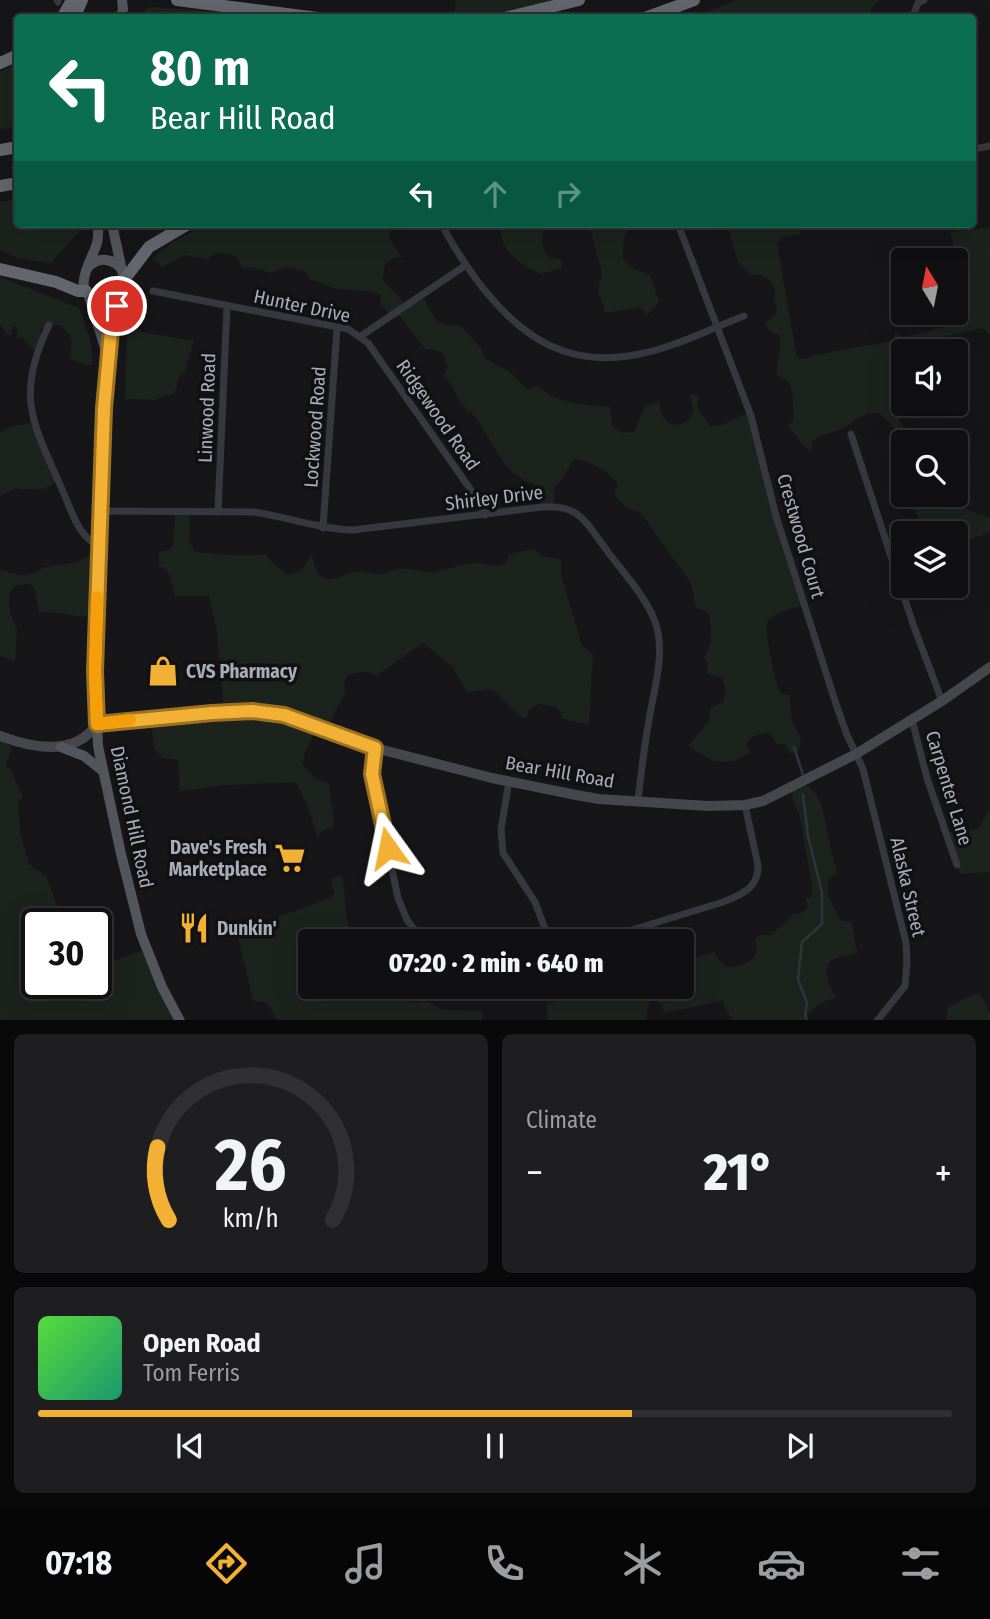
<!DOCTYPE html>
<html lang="en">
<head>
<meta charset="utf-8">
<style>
  :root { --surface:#101012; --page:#1e1e20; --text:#f1f3f6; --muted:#9c9d9f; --line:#303032; --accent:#f2b134 }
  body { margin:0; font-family:"Fira Sans Condensed",sans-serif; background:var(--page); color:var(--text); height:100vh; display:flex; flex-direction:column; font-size:26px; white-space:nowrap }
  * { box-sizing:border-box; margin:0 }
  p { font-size:23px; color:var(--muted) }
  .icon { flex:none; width:38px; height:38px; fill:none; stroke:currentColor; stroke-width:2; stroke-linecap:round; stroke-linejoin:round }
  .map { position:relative; height:1020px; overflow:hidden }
  .panel { display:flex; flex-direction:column; gap:14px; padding:14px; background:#09090a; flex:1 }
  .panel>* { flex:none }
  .hud { position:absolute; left:14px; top:14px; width:962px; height:214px; border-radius:7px; box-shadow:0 7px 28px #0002,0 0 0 2px var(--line); background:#0b6e4f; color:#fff; overflow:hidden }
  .needle { width:46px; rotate:350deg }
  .tools { position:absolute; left:891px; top:248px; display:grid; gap:14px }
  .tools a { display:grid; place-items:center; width:77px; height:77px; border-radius:7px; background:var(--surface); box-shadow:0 7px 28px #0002,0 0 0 2px var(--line); font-size:35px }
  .speed { position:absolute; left:21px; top:908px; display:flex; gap:14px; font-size:35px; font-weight:700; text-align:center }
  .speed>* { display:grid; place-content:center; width:91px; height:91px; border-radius:50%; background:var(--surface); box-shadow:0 7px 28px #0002,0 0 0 2px var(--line); line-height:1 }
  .speed .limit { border:4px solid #111; border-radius:10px; background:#fff; color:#111 }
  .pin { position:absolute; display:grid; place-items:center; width:60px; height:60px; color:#fff; margin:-30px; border:4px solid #fff; border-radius:50%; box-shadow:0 2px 7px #0007 }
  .me { position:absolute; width:77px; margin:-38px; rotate:348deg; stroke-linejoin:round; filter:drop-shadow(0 0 5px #0008) }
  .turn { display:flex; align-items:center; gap:24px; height:147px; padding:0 21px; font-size:32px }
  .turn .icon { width:91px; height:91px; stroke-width:2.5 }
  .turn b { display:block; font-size:49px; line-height:60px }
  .lanes { display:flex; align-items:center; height:66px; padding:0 21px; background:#0003; justify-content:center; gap:35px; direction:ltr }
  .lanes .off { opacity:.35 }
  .big { font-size:52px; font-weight:800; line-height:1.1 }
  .panel .widget { flex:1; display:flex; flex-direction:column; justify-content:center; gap:10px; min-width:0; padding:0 24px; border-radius:10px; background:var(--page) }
  .panel .dial { align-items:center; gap:0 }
  .dial svg { height:182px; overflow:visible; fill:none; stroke:var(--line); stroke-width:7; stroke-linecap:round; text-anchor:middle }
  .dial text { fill:var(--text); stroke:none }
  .song { display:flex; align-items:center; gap:21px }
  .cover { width:84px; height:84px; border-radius:10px; background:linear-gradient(135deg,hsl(110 70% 55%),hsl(160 70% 35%)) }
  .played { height:7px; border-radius:4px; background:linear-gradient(90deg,var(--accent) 65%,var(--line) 65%) }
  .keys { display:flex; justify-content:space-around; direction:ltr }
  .heat { display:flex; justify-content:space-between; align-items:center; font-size:38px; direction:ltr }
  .panel .tiles { flex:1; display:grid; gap:14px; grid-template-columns:1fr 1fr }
  .widget:last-child { grid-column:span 2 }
  .trip { position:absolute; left:298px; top:929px; width:396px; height:70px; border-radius:7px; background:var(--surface); box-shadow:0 7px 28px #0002,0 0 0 2px var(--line); font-weight:800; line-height:70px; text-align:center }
  .tabs { display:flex; height:112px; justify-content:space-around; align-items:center; background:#060607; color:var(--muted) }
  .tabs .icon { width:49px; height:49px }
  .tabs .selected { color:var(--accent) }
  .tabs b { font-size:32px; color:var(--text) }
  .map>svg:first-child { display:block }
</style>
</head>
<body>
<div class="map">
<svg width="990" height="1021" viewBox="0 0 990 1021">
  <rect width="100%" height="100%" fill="#161618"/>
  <g fill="#1c231d">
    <path d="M456,0H565L510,17L454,18Z"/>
    <path d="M737,0H879L871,9L870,17H692Z"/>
    <path d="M147,7L198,10L256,17H141Z"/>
    <path d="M17,64V126L0,130V72Z"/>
    <path d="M17,199L18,224H80L79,232L51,263L17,258L0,249V202Z"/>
    <path d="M208,224H396L391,227L389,239L402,257L393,258L385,264L383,279C390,290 400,296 407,307L424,299C435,318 435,328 460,325L481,348L485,358L513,374L524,387L530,389L538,385C554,404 587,405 610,407L612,425L621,433L634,432L645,405L660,402C659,431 689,430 693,411C694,407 690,399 689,394L699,395L697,407L710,426C723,427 735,418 748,413L802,605C791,609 774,612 767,623C764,629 776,688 781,694L789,695C791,704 790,717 794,725C799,737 804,738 798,752L790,753L785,744H776L774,738L768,733C758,734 752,735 746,744L751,752C722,769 714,762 688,746L709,721L710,708L723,702L726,688L722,678L706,673L708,665L704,657C713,647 712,625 708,612L696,608L691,583L640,512L626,508L614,494L618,486C612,472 590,461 575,459C566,468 564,480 554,488V508L541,510L538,489L534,483C501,477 493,436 471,412H467C465,405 460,403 457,397C452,387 452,384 444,376L448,366L442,353L434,349L426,350L400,316L393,319L381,304V295C371,289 349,291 337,289C328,287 319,282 310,279L306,272C294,268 283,266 272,273L250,267L242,268L238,258C224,251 219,250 207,259L184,255L163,267L152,259L174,241Z"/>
    <path d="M509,224H556L545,229C541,239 542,248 548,257L561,260L562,267L541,274C523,265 501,254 501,231Z"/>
    <path d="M589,224H610L627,231L623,244V259L632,268L650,275L659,301L648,315L639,307L605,313L598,291L602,273Z"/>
    <path d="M724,224H797L800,234L782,238L777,244L797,358L805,359L816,355L891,341L894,339L895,332L903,337L954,325V317L964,313L951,232L990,227V335L983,328L919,342L915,346L913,352H903V374L899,375L892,382L899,419L905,430L909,443H903V477L896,454L901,447C901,439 898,434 893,427C875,401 864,416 842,428C832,435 821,432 812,441V449L808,450C801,443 795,432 787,426C796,420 793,415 793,405C793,391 793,380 778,376C773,362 785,349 779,335L770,332L765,323L775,316L777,311L774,301L775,289C768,278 764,274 751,275L738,262L729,232Z"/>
    <path d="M0,277L79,308L90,339L93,365H85L71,359C70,340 77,339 60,325H50L40,330L41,340L34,350L22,338L16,337L18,327L13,326L11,335H8L0,325Z"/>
    <path d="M132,318L141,332L194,341L185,371L179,377L175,393L154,400L125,399L127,329Z"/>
    <path d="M33,423L56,482L40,490C31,487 24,492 16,488L0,496V433L9,427Z"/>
    <path d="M910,495H937L939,499L990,518V532L956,545V534L924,532L915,511L909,508Z"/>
    <path d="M188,514L190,516L189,542L195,552C221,554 242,557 266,554L272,562L288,575L300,571L312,555C314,564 315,574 324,578C334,582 341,575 350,573C359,570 372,575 382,574C388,574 391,570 397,569C411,567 418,573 432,572C446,571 459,564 474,563C487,563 505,574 509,554L533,549L541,556L561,559V575L582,645L593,654L589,725L561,718V713L556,707L539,704L529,709L527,718H522L492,689L467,692L452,666L423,643L376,676C367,669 357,672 347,676L344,683L345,694L335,711L327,733L315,730L304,756L303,765L317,780L329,783L334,824L333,828L322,831L318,838L306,802L296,782L226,785L180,791L178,760L162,758L154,748L151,722L224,714L217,631L209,596H175C172,585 172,569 159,566V552L169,550L173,546L175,515Z"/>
    <path d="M95,552L97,617C77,617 59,612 39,612L34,587L29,584C23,584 16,584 12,589C5,600 12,621 17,629L15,661L0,656V570L23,576L37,572L45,567L77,562Z"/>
    <path d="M0,740L12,747L5,766L11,770L23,797L18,803L20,832L29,864L46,876L59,910L69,913V921L72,924H37V984H96V967L146,949L177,1020H0Z"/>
    <path d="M805,784C825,798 824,818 829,840C831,851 834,862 837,873L828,880V895L840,920L852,922L856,948L859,953C844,956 823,956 827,976C829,984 831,990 836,998C822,1001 811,1008 806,1020H732L722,1001L665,1013L658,1001L650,999L646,1020L546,1021L548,1015L546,1004L562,1000L570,993C582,998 603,995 614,987H681V970L689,966L690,960L714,952C718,955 719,962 723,965C730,971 749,963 754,957C758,952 756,945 755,940L760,935H771L793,915L803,912L808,907L805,899L811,897L813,891L800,817L790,791Z"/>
    <path d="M990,807V872L960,874L948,839L949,832L979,829Z"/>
    <path d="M342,875C346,893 344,909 348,926L362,934L373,935L367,941L310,942V987H398L402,995L413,1003L426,1001L443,1010L482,1011V1020H278L266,1002L253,1001L237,932L328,899L335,894L331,879Z"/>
    <path d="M976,993L980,994L990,1013V1020H946L948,1007Z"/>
  </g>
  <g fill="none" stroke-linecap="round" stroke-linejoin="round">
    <g stroke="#2c353c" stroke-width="2.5">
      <path d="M794,747L803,775"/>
      <path d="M803,795L808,836L822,893V924L802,942L798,979L807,1003L805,1015L807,1021"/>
    </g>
    <g stroke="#37383d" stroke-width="7">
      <path d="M57,0L58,2"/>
      <path d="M912,18L918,3L924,0"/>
      <path d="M973,149L990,146"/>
      <path d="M442,224C451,244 463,261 476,279C515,331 559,366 628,356C668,351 707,330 744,316"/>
      <path d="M678,224L751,416L776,516L836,704L847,735L863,769L906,943L907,962L905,986L877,1021"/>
      <path d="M153,291L348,329L368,343L480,503L485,515"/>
      <path d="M49,325C13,399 35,426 64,494C73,514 78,536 99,546"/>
      <path d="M361,336L466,265"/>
      <path d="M851,434L914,627L942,701"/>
      <path d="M100,511L254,512C287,517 319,529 353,530L542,507C579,504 585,521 605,548C621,570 643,593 654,619C667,650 654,688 649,720C644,747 641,774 638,800"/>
      <path d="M218,512L227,306"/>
      <path d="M323,528L337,328"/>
      <path d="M912,720L927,778L957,865"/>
      <path d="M375,748L372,774L398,898L407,920L424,942"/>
      <path d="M509,781L501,829L503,853L535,902L550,942"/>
      <path d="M593,942L723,902C741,895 759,888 758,865L745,805"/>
    </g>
    <path stroke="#45474d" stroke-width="10" d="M0,736C32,748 75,757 97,724L212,713L269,712L284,715L337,736L375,748L492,778L576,795L599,799L708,806L745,805L763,801L856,754L942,701L990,667"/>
    <g stroke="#53555c" stroke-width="10">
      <path d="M120,18L123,9L122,0"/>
      <path d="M98,224C98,231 99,239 96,246C91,261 68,296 101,300C109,301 115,297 121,292"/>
      <path d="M112,224L124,280L113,316L104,408L95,671L98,746L121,854L141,934L162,987L180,1021"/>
      <path d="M88,267C99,256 114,258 123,271"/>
      <path d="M88,293L107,354"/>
      <path d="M61,747L84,756L103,771"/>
    </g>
    <g stroke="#63666e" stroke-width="12">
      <path d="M177,0L318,18"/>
      <path d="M62,18L72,0"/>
      <path d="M74,18L82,0"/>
      <path d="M505,18L579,0"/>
      <path d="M645,18L694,0"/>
      <path d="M0,63L18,55"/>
      <path d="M0,150L18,147"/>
      <path d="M0,186L18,183"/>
      <path d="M0,269L56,282L78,291H86"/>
      <path d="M124,280L149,247L188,224"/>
    </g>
  </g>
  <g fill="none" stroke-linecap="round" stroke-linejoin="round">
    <g stroke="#9d7322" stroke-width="18">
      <path id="route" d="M117,306L112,320L104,408L95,671L97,724L212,713L252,711L284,715L375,748L372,774L388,848"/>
    </g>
    <use href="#route" stroke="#f2b134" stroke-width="12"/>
    <path stroke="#f59e0b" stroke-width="12" d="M97,597L95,671L97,724L130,720"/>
  </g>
  <defs>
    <g id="shop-bare" transform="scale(2.415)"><path d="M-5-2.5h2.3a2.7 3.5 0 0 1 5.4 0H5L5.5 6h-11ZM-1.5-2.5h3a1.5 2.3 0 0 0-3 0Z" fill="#f2b134" stroke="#111113" stroke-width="2.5" paint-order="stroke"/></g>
    <g id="supermarket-bare" transform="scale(2.415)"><path d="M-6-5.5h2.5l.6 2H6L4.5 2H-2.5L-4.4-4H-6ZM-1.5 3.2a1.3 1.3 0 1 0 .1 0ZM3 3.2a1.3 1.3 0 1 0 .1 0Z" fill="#f2b134" stroke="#111113" stroke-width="2.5" paint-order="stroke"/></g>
    <g id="restaurant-bare" transform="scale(2.415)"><path d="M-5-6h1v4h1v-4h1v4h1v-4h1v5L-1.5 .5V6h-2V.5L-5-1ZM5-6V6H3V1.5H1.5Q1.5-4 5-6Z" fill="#f2b134" stroke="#111113" stroke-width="2.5" paint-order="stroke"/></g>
  </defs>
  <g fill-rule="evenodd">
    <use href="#shop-bare" x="163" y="671"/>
    <use href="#supermarket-bare" x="290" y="858"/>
    <use href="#restaurant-bare" x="194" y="928"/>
  </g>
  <g text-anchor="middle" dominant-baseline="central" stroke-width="7" stroke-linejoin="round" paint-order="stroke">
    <g font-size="19" fill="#a8adb8" stroke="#111113">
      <text transform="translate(302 306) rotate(12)">Hunter Drive</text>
      <text transform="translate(207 408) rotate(-88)">Linwood Road</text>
      <text transform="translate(438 415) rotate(55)">Ridgewood Road</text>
      <text transform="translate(315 427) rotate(-86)">Lockwood Road</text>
      <text transform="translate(494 498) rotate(-7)">Shirley Drive</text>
      <text transform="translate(801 536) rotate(74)">Crestwood Court</text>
      <text transform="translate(560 772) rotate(10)">Bear Hill Road</text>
      <text transform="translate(949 788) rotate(73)">Carpenter Lane</text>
      <text transform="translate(132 817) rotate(78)">Diamond Hill Road</text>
      <text transform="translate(908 887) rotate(77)">Alaska Street</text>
    </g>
    <g font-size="19" font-weight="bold" fill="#a8adb8" stroke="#111113" text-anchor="start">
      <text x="186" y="671">CVS Pharmacy</text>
      <text x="267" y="847" text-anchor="end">Dave's Fresh<tspan x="267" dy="22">Marketplace</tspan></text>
      <text x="217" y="928">Dunkin'</text>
    </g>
  </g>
</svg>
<div class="tools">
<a><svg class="needle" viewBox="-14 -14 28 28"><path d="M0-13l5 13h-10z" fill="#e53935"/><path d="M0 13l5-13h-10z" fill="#9c9d9f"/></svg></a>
<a><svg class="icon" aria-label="sound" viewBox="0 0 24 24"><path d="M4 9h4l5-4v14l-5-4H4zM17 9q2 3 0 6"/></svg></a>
<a><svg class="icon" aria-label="search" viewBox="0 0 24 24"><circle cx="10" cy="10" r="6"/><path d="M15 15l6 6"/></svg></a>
<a><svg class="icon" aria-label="layers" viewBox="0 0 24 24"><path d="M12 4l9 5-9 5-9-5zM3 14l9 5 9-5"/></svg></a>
</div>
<div class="speed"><div class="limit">30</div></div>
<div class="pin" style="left:117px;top:306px;background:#d93025"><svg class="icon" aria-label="arrive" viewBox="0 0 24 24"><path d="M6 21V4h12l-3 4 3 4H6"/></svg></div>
<svg class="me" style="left:388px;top:848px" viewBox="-20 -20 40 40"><path d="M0-17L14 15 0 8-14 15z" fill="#f2b134" stroke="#fff" stroke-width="4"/></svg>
<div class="trip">07:20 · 2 min · 640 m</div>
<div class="hud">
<div class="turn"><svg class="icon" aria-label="left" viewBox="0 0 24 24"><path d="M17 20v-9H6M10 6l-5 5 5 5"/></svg><div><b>80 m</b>Bear Hill Road</div></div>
<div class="lanes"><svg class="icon" aria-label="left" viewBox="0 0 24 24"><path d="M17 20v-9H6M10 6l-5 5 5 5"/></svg><svg class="icon off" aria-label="ahead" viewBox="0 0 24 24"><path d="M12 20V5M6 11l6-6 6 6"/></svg><svg class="icon off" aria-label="right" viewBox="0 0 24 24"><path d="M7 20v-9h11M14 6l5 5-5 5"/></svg></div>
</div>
</div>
<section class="panel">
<div class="tiles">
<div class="widget dial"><svg viewBox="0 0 100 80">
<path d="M14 69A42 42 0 1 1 86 69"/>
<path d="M14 69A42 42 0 0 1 9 37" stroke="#f2b134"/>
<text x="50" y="56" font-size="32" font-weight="700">26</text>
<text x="50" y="72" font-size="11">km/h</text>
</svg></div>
<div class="widget"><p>Climate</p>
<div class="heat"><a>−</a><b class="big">21°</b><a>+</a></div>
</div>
<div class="widget">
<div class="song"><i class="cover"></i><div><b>Open Road</b><p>Tom Ferris</p></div></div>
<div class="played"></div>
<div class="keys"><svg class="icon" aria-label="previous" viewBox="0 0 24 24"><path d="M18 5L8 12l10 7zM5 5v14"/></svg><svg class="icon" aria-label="pause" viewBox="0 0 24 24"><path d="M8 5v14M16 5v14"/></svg><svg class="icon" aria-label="next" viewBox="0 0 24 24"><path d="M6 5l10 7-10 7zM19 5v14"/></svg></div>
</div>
</div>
</section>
<nav class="tabs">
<b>07:18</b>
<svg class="icon selected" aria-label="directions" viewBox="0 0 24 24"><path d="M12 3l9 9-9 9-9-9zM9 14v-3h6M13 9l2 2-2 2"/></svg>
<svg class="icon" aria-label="music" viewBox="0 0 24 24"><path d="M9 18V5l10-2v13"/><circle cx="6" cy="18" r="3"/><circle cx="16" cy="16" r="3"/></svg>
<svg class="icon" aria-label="phone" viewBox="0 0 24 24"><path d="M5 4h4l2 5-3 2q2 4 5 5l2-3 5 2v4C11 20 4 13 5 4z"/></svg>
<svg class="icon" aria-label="climate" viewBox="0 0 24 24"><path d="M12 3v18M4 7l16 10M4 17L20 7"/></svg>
<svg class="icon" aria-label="car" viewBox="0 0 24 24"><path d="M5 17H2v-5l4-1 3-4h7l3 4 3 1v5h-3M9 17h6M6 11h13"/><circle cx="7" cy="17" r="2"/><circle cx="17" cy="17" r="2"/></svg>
<svg class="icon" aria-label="filters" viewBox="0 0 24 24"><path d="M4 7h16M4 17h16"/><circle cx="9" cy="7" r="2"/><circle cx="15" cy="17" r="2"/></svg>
</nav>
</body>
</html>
